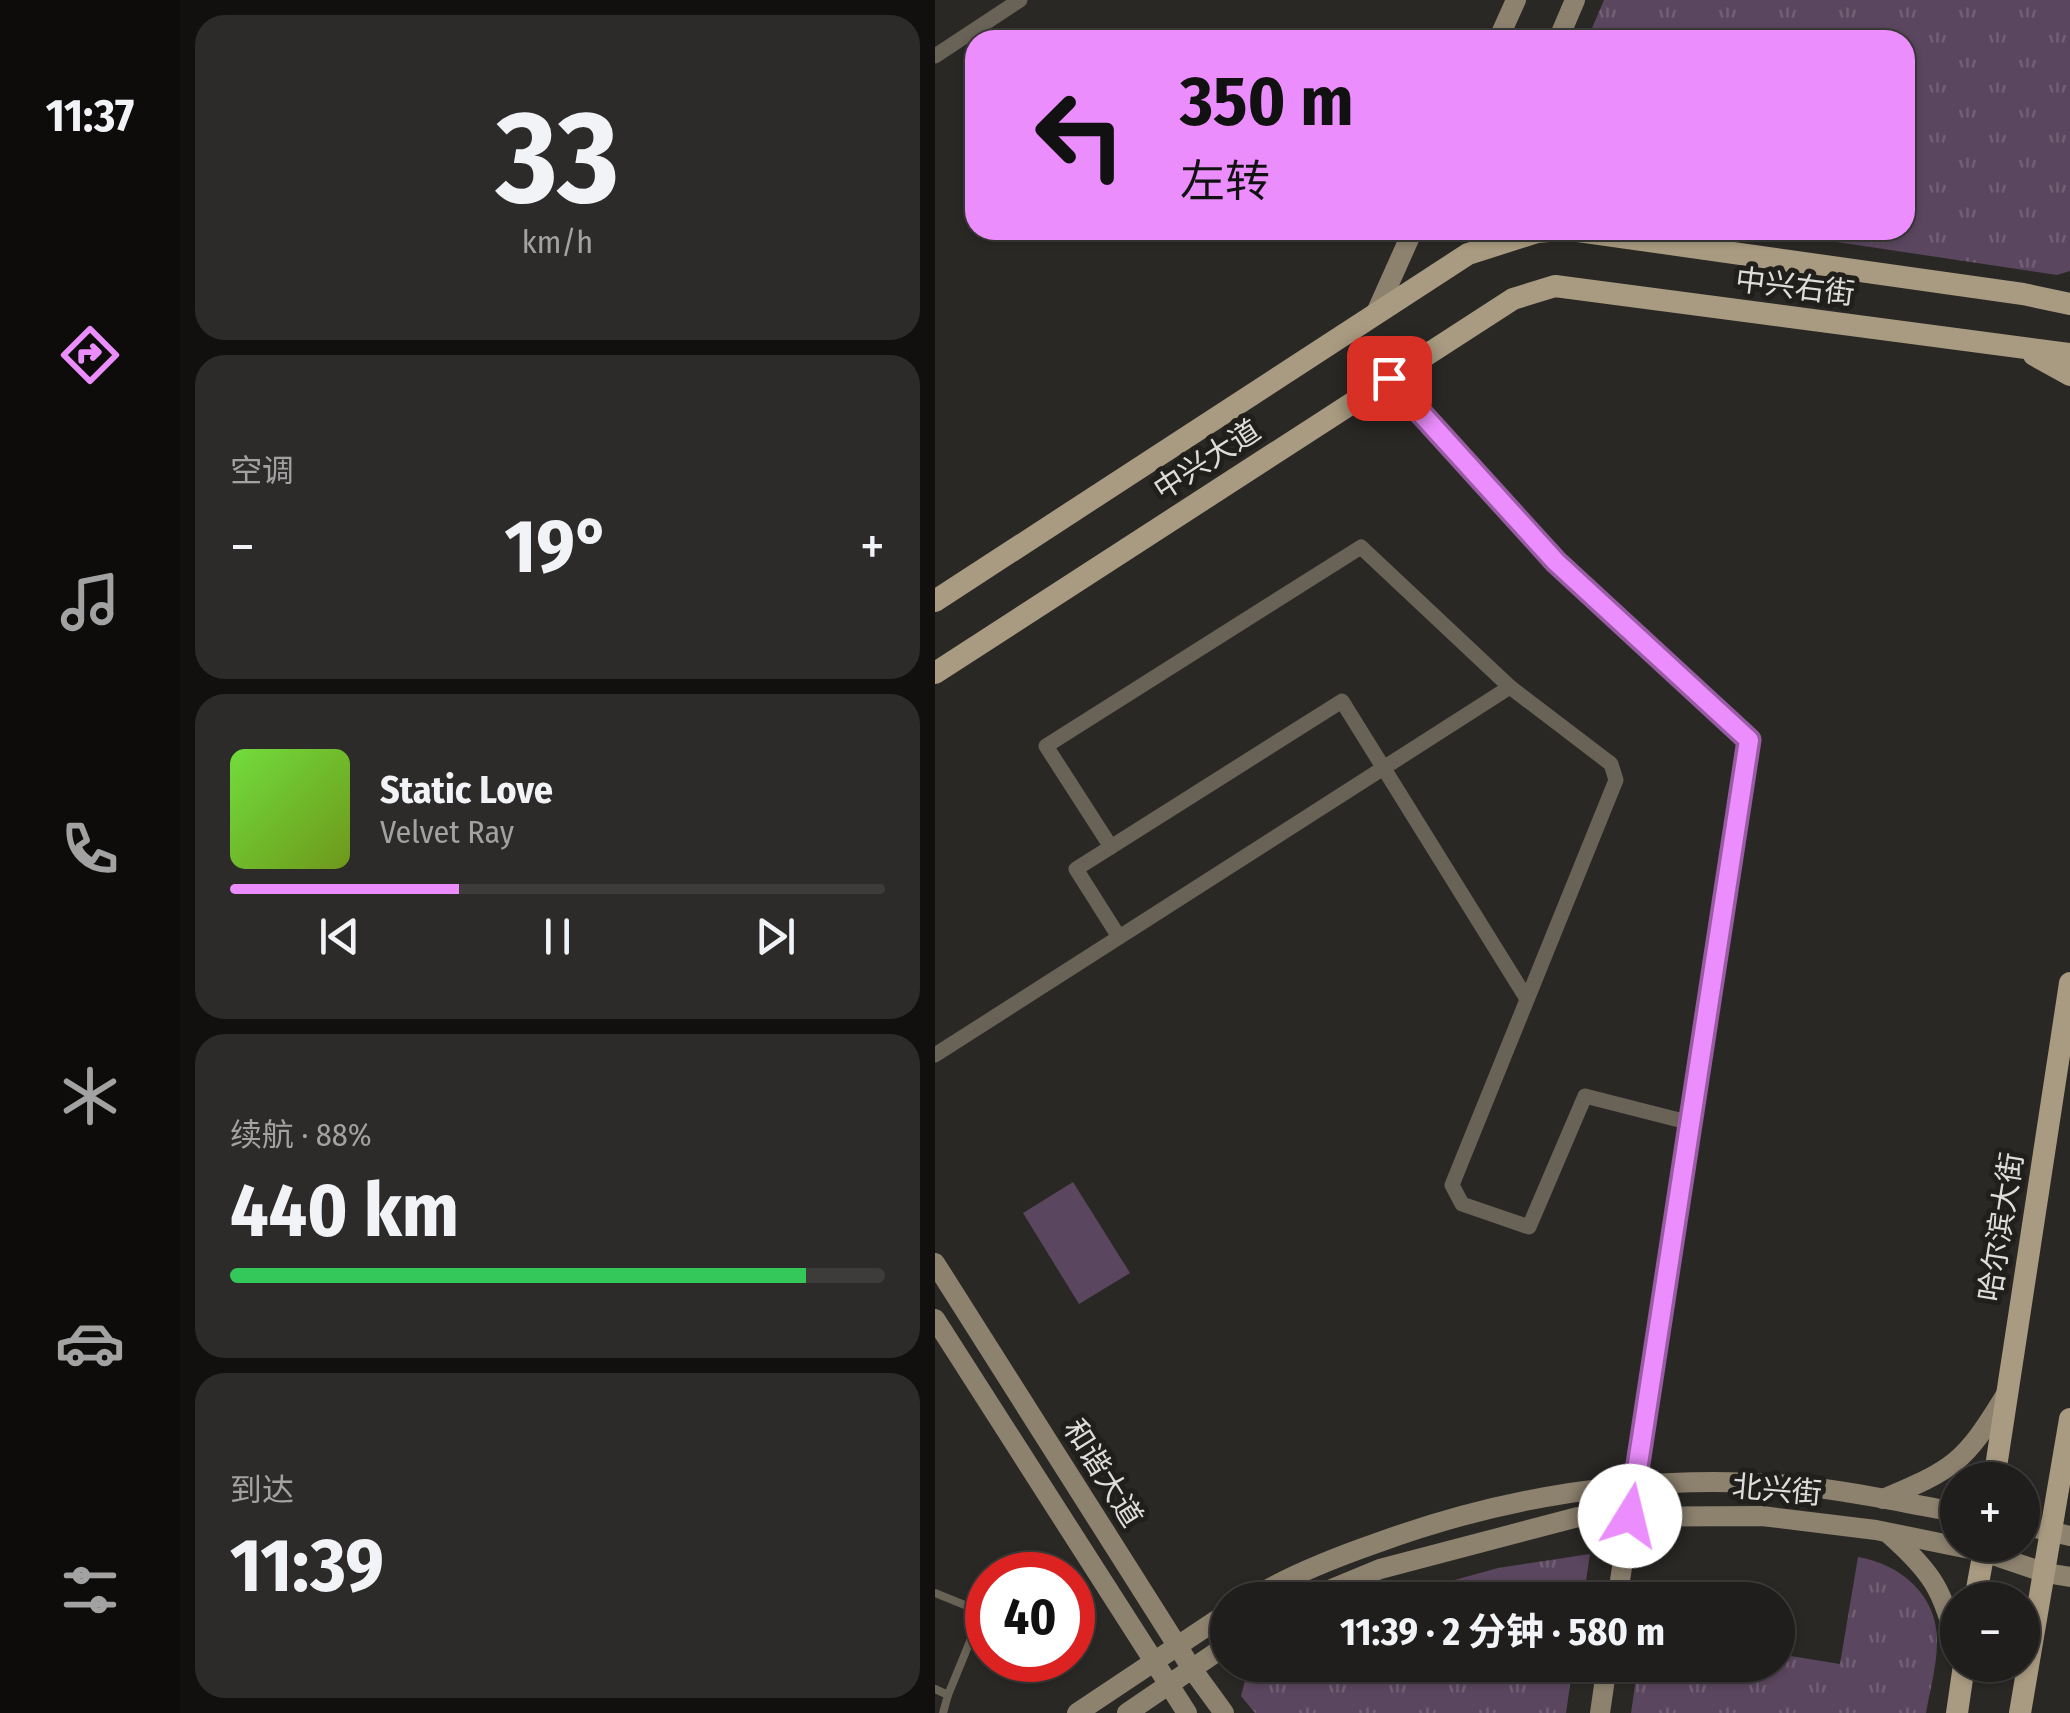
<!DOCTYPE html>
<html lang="zh">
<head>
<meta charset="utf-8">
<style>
  :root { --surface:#201e1c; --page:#2d2b29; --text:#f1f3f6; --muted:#a2a2a3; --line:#3d3c3b; --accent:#eb8dfc }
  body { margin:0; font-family:"Fira Sans Condensed","Noto Sans SC",sans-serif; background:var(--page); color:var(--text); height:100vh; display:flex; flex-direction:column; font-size:38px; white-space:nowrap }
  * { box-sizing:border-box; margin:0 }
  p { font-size:32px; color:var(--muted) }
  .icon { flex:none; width:55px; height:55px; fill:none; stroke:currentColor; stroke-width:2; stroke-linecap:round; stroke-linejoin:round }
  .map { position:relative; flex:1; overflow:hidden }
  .details { display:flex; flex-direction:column; gap:15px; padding:15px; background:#12100f; width:755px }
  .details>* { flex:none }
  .guide { position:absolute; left:30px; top:30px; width:950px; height:210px; border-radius:30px; box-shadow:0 2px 8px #0004,0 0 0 2px var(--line); background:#eb8dfc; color:#111; overflow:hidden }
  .buttons { position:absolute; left:1005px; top:1462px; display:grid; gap:20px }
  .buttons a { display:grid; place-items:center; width:100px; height:100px; border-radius:50%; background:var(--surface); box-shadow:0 2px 8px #0004,0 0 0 2px var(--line); font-size:50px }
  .speed { position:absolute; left:30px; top:1552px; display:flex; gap:20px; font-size:50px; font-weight:700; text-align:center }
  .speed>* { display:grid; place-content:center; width:130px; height:130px; border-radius:50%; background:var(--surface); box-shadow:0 2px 8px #0004,0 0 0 2px var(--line); line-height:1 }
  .speed .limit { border:15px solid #d22; background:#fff; color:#111 }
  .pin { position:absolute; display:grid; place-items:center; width:85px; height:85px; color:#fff; margin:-42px; border-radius:20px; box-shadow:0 5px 15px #0006 }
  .me { position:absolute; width:110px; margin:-55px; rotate:9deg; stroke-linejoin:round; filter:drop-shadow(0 0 8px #0008) }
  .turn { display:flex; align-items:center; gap:35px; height:210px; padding:0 50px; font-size:45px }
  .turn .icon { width:130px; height:130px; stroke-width:2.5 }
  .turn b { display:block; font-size:70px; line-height:85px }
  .big { font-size:75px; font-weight:700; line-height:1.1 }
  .details .tile { flex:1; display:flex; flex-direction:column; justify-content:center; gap:15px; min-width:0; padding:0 35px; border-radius:30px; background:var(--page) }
  .details .dial { align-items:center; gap:0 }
  .dial b { font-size:130px; line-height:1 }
  .song { display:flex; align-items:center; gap:30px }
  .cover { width:120px; height:120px; border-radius:15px; background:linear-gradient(135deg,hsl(100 70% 55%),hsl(80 70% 35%)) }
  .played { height:10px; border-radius:5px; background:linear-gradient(90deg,var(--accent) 35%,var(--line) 35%) }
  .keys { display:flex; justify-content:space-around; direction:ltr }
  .heat { display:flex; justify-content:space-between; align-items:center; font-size:55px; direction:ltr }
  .charge { height:15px; border-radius:8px; background:linear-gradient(90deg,#34c759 88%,var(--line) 0) }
  .trip { position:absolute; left:275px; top:1582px; width:585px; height:100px; border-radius:50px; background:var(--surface); box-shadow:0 2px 8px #0004,0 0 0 2px var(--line); font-weight:700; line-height:100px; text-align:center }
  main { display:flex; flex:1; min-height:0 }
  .menu { display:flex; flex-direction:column; width:180px; justify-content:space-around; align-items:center; background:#0d0c0b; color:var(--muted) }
  .menu .icon { width:70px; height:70px }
  .menu .current { color:var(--accent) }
  .menu b { font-size:45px; color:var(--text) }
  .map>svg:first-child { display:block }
</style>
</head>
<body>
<main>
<nav class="menu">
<b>11:37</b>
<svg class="icon current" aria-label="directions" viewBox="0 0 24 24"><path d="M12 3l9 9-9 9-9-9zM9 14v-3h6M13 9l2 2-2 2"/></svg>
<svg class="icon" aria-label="music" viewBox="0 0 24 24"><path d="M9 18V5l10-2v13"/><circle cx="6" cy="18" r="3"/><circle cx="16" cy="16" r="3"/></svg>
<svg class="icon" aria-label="phone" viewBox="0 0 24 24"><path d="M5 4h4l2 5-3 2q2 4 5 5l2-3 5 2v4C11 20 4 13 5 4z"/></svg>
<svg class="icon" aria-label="climate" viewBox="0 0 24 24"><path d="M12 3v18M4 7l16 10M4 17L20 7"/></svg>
<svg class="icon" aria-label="car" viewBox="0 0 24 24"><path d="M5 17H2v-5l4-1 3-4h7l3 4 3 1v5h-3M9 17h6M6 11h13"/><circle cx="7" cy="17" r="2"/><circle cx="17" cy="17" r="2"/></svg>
<svg class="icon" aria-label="filters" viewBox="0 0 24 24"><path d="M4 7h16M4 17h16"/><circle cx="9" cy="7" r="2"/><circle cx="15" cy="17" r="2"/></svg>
</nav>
<section class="details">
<div class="tile dial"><b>33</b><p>km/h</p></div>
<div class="tile"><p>空调</p>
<div class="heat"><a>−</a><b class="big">19°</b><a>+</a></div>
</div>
<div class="tile">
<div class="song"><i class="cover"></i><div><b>Static Love</b><p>Velvet Ray</p></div></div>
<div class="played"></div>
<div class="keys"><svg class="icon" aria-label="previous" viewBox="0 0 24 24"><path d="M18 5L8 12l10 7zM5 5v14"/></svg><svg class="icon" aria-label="pause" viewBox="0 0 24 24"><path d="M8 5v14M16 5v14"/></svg><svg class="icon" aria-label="next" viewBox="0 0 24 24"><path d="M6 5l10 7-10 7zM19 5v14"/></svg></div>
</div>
<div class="tile"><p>续航 · 88%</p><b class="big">440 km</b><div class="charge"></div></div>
<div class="tile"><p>到达</p><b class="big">11:39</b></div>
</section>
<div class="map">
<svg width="1135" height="1713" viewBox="0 0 1135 1713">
  <defs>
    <pattern id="park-tufts" width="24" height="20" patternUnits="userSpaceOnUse" patternTransform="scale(2.5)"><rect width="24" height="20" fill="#5a465e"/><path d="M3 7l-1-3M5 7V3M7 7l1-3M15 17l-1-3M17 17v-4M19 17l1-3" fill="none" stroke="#716074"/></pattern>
  </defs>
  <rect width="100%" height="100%" fill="#2a2825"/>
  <g fill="url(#park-tufts)">
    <path d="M669,0H1135V271L1122,275L822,230H970V40H652Z"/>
    <path d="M655,1554L648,1600H447L563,1568Z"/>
    <path d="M923,1557C965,1564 1003,1595 1002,1642C1002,1665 995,1690 991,1713H696L703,1665H842L843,1654L905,1664Z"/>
    <path d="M314,1665H638L631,1713H320L306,1696Z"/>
  </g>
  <path fill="#5a465e" d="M138,1182L195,1273L144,1304L88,1213Z"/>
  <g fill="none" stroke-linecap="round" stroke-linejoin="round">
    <g stroke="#696256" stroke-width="8">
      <path d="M0,1593L47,1612L13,1695"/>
      <path d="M0,1689L13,1695L8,1713"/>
    </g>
    <g stroke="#696256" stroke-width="15">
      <path d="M0,56L85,0"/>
      <path d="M176,847L111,746L426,547L575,687"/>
      <path d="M184,937L141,869L407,701L592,999"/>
      <path d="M0,1055L575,687L676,764L681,780L517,1185L527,1204L594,1227L650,1096L756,1123"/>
    </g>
    <g stroke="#8d826e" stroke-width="20">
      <path d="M563,40L581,0"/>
      <path d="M623,40L640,0"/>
      <path d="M440,315L478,230"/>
      <path d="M454,378L621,562L814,740L682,1600"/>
      <path d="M0,1263L257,1669L289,1713"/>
      <path d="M0,1319L252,1713"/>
      <path d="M948,1499C1019,1469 1029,1463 1070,1396"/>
      <path d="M1088,1525L1135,1536"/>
      <path d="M954,1534C997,1572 1009,1591 1022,1648"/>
      <path d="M314,1600C353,1576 396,1559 439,1544C569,1496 704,1475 842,1484C902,1488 963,1502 1022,1512"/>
      <path d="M370,1600L445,1569L643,1517L827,1516L941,1530L1049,1552L1111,1573L1135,1577"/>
      <path d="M142,1713L292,1613"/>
      <path d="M192,1713L292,1645"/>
      <path d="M665,1713L672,1665"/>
    </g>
    <g stroke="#a99b81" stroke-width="22">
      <path d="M636,230L1088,294L1135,304"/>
      <path d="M1099,355L1135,375"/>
      <path d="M0,601L533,254L602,232L625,230"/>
      <path d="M0,673L578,299L620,286L1135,354"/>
      <path d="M1059,1480L1135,983"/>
      <path d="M1040,1600L1050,1545"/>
      <path d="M1022,1713L1029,1665"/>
      <path d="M1085,1713L1135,1419"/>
    </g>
  </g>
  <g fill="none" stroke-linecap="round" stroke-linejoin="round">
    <g stroke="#995ca4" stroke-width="25">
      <path id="route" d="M454,378L621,562L814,740L695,1516"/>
    </g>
    <use href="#route" stroke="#eb8dfc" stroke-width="18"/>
  </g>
  <g text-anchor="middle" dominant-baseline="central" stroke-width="10" stroke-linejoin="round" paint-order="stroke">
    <g font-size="30" fill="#dedddb" stroke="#201f1c">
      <text transform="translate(860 287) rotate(7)">中兴右街</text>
      <text transform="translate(272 460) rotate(-33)">中兴大道</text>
      <text transform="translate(1066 1227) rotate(-81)">哈尔滨大街</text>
      <text transform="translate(168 1473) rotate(58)">和谐大道</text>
      <text transform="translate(842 1490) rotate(5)">北兴街</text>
    </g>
  </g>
</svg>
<div class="buttons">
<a>+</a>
<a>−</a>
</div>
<div class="speed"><div class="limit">40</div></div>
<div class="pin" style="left:454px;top:378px;background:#d93025"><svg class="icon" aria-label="arrive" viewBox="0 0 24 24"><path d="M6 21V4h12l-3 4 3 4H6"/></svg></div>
<svg class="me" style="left:695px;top:1516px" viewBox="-20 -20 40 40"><circle r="19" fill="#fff"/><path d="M0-13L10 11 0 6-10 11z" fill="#eb8dfc"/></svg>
<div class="trip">11:39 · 2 分钟 · 580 m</div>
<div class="guide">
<div class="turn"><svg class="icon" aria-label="left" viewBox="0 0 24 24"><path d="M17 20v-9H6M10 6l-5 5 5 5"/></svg><div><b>350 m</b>左转</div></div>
</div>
</div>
</main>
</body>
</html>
